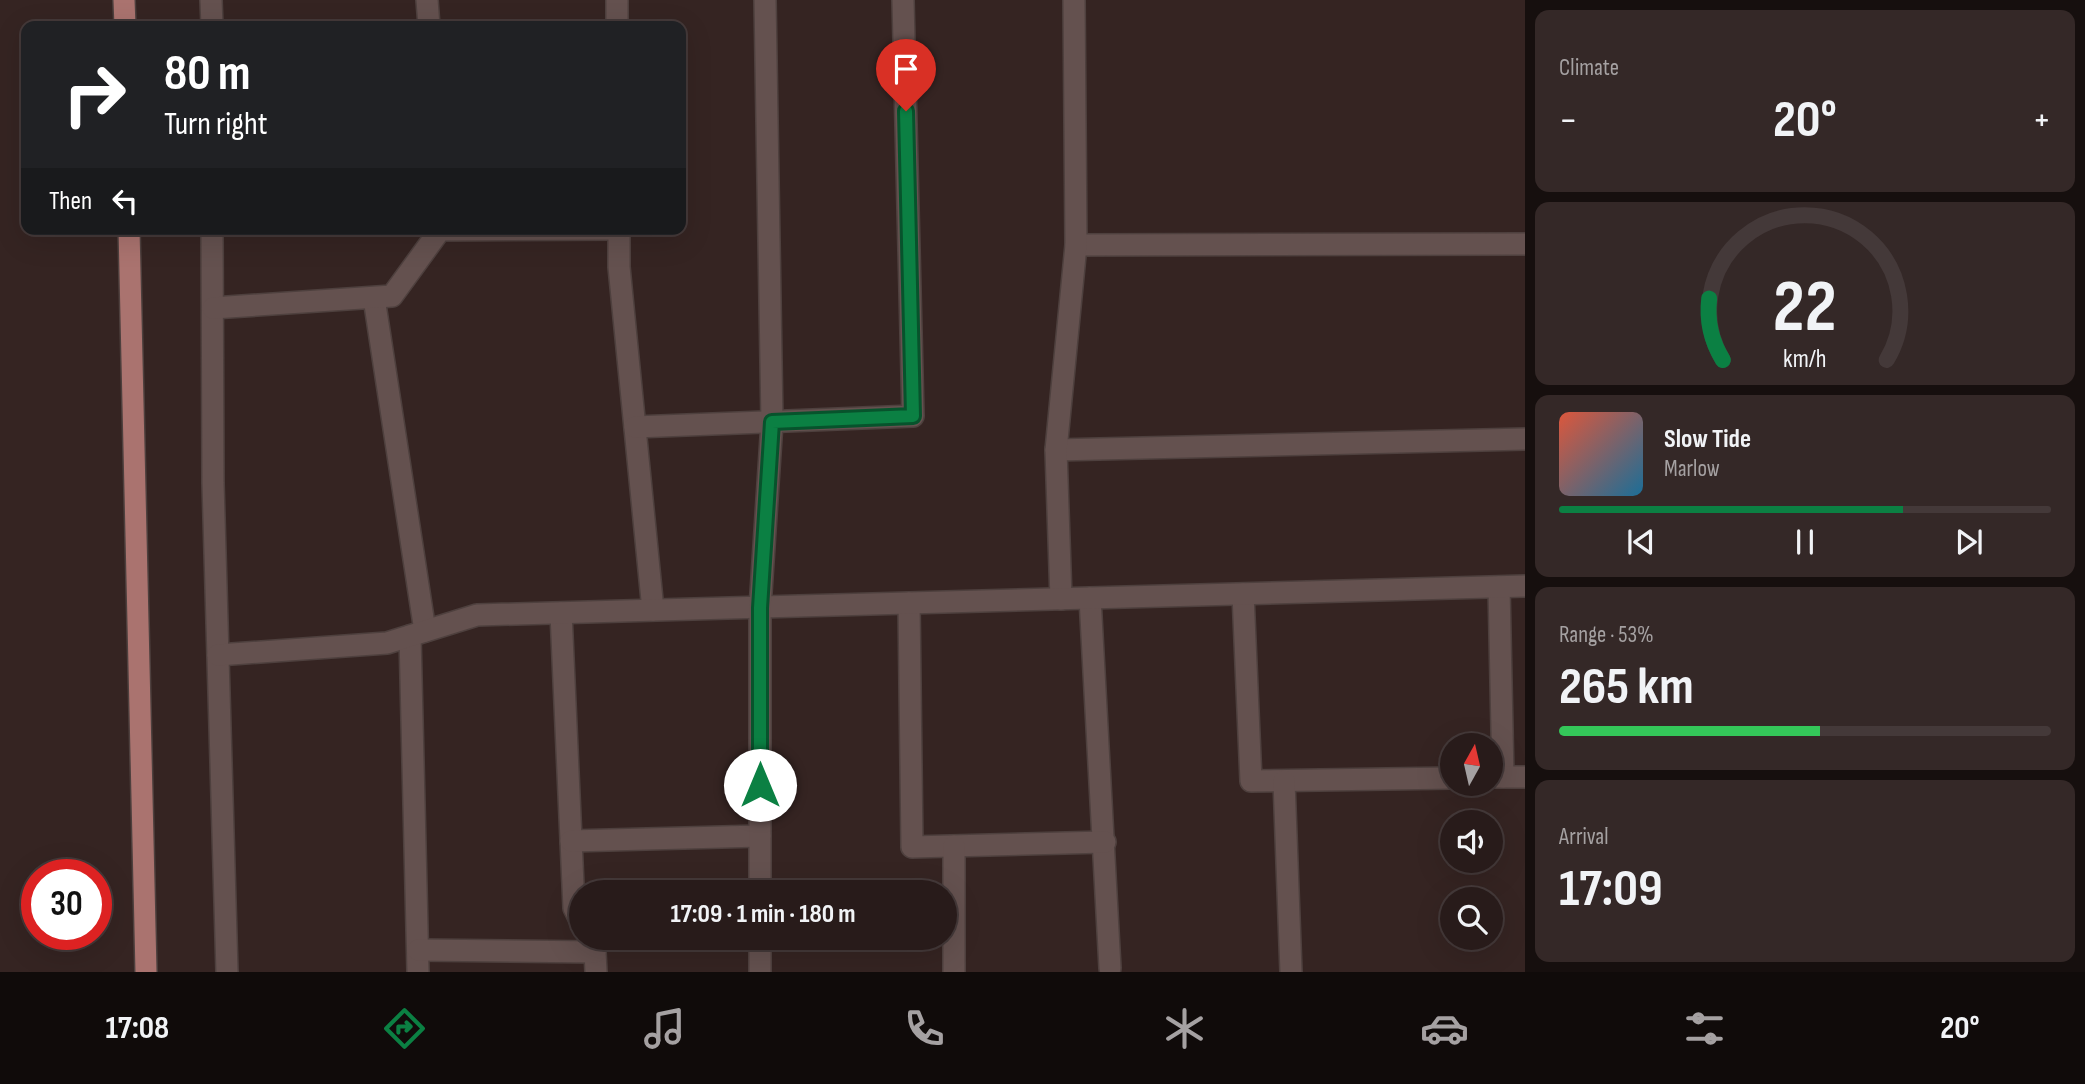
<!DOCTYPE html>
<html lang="en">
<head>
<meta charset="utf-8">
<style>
  :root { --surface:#281b1a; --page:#342827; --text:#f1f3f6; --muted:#a5a1a2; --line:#443939; --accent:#0b8043 }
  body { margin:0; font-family:"Sofia Sans Condensed",sans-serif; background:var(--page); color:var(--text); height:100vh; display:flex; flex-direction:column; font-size:26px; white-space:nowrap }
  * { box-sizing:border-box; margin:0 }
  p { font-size:23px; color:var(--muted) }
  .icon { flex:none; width:38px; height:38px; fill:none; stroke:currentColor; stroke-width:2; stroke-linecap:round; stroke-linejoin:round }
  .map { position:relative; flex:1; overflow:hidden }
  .sheet { display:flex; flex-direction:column; gap:10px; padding:10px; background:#160f0e; width:560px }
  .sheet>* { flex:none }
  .hud { position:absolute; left:21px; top:21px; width:665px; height:214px; border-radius:14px; box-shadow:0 7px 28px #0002,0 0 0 2px var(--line); background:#202124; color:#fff; overflow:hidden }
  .needle { width:46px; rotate:8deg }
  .fabs { position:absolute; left:1440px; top:733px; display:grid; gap:14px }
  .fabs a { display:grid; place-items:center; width:63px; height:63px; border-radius:50%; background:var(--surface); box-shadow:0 7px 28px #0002,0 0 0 2px var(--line); font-size:35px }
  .speed { position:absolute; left:21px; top:859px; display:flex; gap:14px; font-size:35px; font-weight:700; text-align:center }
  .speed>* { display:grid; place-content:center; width:91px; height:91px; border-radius:50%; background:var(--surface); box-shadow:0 7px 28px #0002,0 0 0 2px var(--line); line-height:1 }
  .speed .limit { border:10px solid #d22; background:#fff; color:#111 }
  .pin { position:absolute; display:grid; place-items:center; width:60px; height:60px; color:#fff; margin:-72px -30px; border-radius:50% 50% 50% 0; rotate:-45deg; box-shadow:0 0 7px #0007 }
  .pin .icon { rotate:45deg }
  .me { position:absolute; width:77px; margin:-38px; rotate:0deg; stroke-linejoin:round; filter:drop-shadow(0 0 5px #0008) }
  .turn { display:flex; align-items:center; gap:24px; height:147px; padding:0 28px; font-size:32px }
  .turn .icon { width:91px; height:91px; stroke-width:2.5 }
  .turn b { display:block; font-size:49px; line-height:60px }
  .then { display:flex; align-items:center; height:66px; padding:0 28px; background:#0003; gap:14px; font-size:26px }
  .big { font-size:52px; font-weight:700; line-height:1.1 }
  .sheet .card { flex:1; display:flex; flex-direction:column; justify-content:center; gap:10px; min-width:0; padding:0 24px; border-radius:14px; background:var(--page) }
  .sheet .dial { align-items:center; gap:0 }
  .dial svg { height:182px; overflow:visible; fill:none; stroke:var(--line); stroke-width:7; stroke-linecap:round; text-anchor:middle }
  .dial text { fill:var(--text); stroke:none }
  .song { display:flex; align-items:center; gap:21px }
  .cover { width:84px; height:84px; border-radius:10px; background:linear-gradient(135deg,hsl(10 70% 55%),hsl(200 70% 35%)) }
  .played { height:7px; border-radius:4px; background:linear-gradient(90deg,var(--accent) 70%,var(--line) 70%) }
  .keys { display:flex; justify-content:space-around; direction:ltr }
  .heat { display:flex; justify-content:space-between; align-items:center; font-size:38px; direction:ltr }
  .charge { height:10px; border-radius:5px; background:linear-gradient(90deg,#34c759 53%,var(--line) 0) }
  .trip { position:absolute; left:569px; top:880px; width:388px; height:70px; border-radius:35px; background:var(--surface); box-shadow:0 7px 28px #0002,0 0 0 2px var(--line); font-weight:700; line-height:70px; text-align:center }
  .tabs { display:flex; height:112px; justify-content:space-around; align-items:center; background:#100b0a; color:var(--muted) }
  .tabs .icon { width:49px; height:49px }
  .tabs .active { color:var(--accent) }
  .tabs b { font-size:32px; color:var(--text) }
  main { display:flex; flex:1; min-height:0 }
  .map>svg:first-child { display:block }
</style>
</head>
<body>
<main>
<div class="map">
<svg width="1525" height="972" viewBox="0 0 1525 972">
  <rect width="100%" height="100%" fill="#352422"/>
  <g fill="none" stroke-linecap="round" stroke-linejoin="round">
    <g stroke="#4e403e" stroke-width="24">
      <g id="minor">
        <path d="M211,0L212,26"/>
        <path d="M427,0L429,26"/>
        <path d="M617,0V26"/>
        <path d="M212,229L213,483L227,972"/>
        <path d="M619,229V267L653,610"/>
        <path d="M1076,245L1525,244"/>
        <path d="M374,298L425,631"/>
        <path d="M213,308L392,296L440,230L619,229"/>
        <path d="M635,427L913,416L903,0"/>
        <path d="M1056,450L1525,439"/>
        <path d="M1499,587L1503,777"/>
        <path d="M1243,594L1251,781L1452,778"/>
        <path d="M1090,598L1110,968"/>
        <path d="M1061,599L1056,450L1076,245L1074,0"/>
        <path d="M909,603L912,847L1105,842"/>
        <path d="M561,613L574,908L581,922"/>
        <path d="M410,636L418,972"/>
        <path d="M218,655L387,643L477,615L1525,586"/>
        <path d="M1491,777H1525"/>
        <path d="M1284,781L1291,972"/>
        <path d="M571,841L760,836"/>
        <path d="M954,846V972"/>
        <path d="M760,892V608L772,422L765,0"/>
        <path d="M590,940L595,952L596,972"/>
        <path d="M418,950L595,952"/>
        <path d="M760,972V938"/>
      </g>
    </g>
    <g stroke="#4e403e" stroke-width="24">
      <g id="major">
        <path d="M124,0L125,26"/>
        <path d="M129,229L146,972"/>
      </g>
    </g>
    <use href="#minor" stroke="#64514f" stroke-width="21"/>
    <use href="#major" stroke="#aa736f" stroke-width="21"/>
  </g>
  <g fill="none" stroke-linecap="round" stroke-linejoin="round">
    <g stroke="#07532c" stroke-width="18">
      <path id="route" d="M760,785V608L772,422L913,416L906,111"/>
    </g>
    <use href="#route" stroke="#0b8043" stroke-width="12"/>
  </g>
</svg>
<div class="fabs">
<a><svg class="needle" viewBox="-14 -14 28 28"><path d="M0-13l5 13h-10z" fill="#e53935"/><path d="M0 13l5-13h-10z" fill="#a5a1a2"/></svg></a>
<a><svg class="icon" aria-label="sound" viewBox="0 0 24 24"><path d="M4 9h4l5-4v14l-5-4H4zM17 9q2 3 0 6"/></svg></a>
<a><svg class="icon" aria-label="search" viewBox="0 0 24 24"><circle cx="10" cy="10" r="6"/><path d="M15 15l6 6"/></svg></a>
</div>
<div class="speed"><div class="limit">30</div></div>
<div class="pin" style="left:906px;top:111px;background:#d93025"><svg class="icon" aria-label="arrive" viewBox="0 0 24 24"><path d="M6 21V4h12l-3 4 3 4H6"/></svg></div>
<svg class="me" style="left:760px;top:785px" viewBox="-20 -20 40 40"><circle r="19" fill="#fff"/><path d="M0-13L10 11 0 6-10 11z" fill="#0b8043"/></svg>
<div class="trip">17:09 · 1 min · 180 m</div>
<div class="hud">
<div class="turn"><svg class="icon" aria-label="right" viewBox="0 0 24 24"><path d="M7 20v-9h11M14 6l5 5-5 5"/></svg><div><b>80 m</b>Turn right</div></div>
<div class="then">Then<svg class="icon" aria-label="left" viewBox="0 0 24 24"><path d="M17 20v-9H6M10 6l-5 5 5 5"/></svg></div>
</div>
</div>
<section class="sheet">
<div class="card"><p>Climate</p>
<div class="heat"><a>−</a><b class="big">20°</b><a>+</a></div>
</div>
<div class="card dial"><svg viewBox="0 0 100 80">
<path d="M14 69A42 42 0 1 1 86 69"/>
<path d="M14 69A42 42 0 0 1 8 42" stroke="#0b8043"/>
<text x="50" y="56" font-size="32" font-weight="700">22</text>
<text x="50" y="72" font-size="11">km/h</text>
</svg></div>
<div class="card">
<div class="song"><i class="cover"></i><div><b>Slow Tide</b><p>Marlow</p></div></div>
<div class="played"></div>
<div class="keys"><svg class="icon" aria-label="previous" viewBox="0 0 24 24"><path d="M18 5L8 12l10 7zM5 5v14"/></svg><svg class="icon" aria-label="pause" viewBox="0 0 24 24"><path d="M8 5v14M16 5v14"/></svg><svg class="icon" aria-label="next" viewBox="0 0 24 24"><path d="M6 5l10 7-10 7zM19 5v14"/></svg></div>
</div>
<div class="card"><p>Range · 53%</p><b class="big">265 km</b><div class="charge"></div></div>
<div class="card"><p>Arrival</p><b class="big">17:09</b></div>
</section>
</main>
<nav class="tabs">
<b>17:08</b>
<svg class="icon active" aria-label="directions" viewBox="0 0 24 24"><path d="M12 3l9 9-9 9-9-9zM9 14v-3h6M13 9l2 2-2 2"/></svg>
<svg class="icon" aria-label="music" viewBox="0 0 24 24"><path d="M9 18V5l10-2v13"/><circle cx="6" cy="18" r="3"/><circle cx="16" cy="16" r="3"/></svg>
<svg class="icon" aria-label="phone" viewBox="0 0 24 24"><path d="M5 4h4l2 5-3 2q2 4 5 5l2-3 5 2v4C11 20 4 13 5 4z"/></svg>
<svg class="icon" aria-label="climate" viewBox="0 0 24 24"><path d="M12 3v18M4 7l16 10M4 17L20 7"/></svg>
<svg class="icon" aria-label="car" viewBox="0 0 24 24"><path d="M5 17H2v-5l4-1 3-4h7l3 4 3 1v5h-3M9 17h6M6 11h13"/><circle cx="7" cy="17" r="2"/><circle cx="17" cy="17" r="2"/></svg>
<svg class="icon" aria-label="filters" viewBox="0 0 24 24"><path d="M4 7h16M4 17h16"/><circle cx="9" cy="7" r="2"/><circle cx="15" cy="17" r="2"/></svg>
<b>20°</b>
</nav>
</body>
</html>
